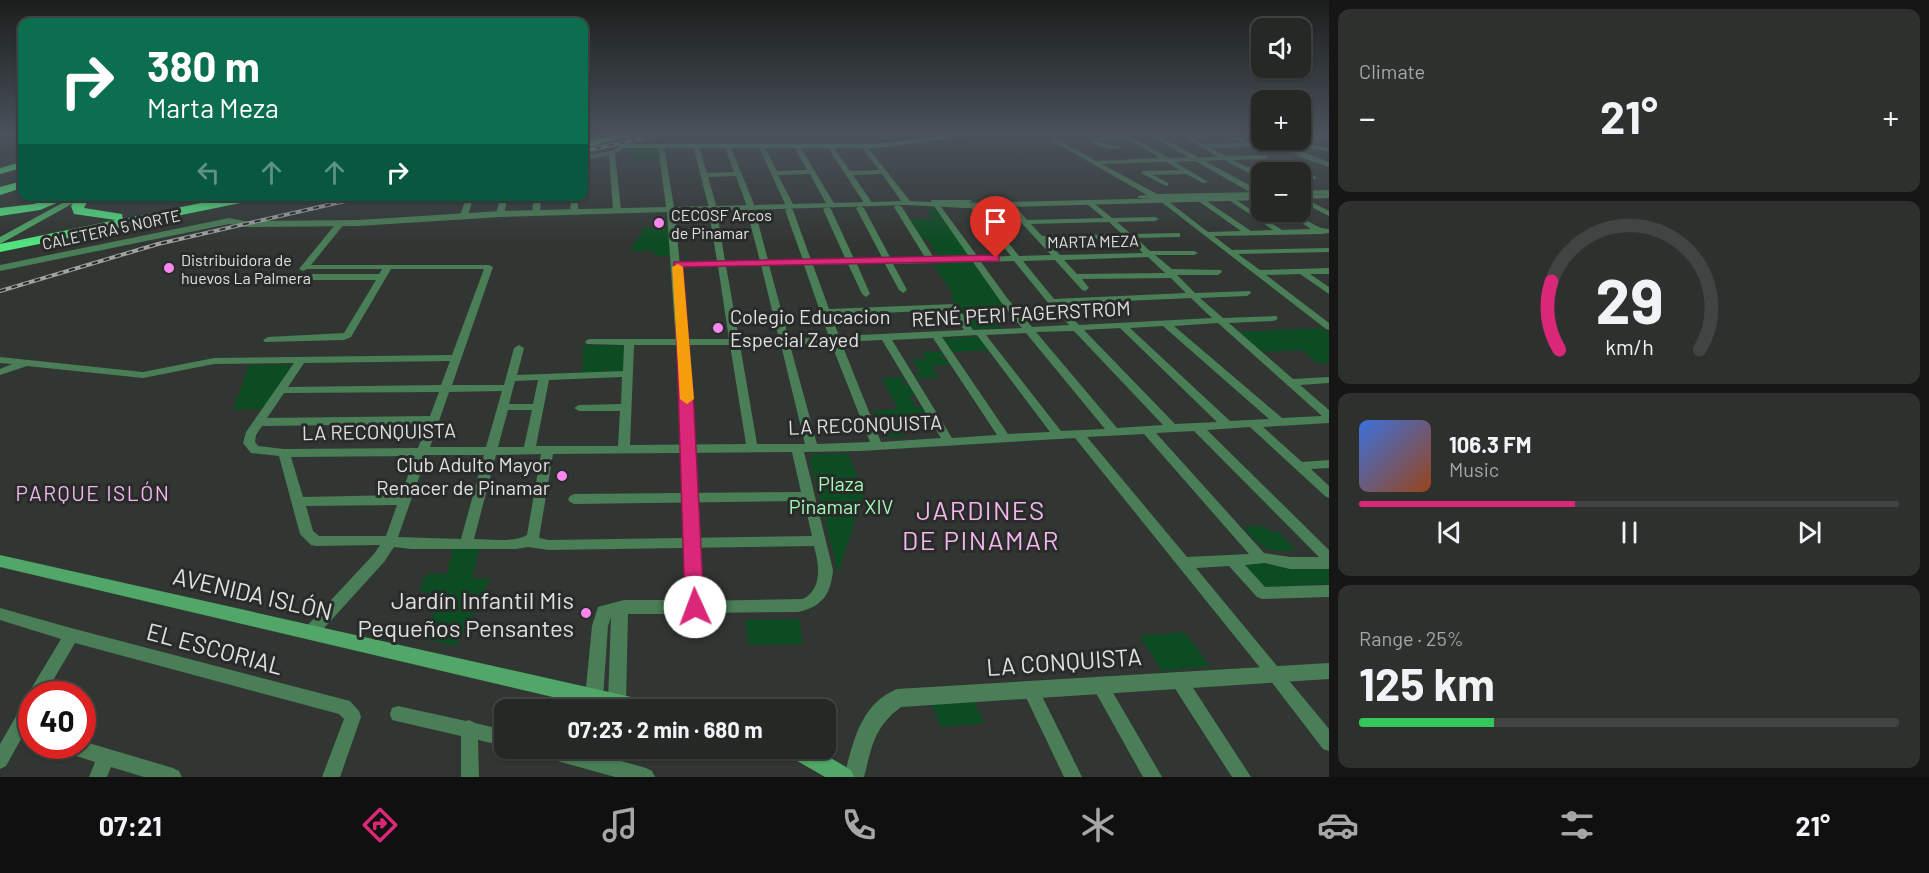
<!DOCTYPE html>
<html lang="en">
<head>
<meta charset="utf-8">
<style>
  :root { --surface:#262826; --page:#2e302e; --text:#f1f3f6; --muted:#a4a6a7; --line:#424443; --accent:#db2777 }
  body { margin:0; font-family:Barlow,sans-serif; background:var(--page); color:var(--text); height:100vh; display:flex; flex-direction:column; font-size:22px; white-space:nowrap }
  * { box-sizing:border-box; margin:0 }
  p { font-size:20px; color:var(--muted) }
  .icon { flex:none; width:33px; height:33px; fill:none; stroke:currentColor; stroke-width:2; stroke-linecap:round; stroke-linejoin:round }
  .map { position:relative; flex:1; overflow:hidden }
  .panel { display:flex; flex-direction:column; gap:9px; padding:9px; background:#151615; width:600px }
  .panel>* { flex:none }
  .guide { position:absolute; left:18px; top:18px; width:570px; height:183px; border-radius:12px; box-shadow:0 2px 4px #0004,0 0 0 2px var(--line); background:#0b6e4f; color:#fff; overflow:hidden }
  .buttons { position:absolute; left:1251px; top:18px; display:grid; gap:12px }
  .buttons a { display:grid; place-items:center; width:60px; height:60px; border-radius:12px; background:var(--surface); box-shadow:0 2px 4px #0004,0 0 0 2px var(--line); font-size:30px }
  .speed { position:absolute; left:18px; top:681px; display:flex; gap:12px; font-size:30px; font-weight:700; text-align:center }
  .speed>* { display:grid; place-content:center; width:78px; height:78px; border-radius:50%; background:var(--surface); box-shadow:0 2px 4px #0004,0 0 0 2px var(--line); line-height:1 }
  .speed .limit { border:9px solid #d22; background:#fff; color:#111 }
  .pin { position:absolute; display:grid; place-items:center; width:51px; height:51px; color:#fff; margin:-62px -26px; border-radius:50% 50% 50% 0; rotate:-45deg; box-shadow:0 0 6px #0007 }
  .pin .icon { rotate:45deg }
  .me { position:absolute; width:66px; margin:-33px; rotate:358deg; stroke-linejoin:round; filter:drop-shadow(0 0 4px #0008) }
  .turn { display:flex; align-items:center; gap:21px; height:126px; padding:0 30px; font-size:27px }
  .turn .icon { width:78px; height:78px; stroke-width:2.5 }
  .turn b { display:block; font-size:42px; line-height:51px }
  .lanes { display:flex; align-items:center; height:57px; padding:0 30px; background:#0003; justify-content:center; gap:30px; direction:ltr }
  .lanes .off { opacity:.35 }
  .big { font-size:45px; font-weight:700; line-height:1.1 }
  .panel .tile { flex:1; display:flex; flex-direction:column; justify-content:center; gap:9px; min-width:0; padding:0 21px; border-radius:12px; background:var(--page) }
  .panel .dial { align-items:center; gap:0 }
  .dial svg { height:156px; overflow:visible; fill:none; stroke:var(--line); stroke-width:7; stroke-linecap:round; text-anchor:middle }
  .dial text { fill:var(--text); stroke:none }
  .song { display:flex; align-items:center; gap:18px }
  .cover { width:72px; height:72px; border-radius:9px; background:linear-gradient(135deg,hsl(220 70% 55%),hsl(20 70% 35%)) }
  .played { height:6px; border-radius:3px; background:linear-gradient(90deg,var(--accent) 40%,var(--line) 40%) }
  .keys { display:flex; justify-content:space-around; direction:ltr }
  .heat { display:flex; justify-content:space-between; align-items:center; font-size:33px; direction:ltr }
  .charge { height:9px; border-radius:4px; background:linear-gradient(90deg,#34c759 25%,var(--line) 0) }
  .trip { position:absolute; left:494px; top:699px; width:342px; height:60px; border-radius:12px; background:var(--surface); box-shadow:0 2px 4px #0004,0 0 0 2px var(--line); font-weight:700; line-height:60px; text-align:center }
  .dock { display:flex; height:96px; justify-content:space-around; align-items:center; background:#0f100f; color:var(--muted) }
  .dock .icon { width:42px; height:42px }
  .dock .active { color:var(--accent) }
  .dock b { font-size:27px; color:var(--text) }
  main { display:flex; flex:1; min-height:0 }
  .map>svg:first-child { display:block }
</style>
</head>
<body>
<main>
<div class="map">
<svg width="1329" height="777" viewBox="0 0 1329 777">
  <rect width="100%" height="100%" fill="#323633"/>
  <g fill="#0c4c23">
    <path d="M627,148H658L659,158H643V161L632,162L631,152L618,154Z"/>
    <path d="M937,209L971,257H939L927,239H923L910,219H934L926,210Z"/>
    <path d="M644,228H670L673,256H655L654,251H630Z"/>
    <path d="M973,262L1005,308L984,309L1001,328L972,329L951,297L953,294L933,264Z"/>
    <path d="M1323,328L1329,334V363H1318L1302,350L1263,352L1239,332Z"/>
    <path d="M980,337L991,350L953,352L943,338Z"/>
    <path d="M626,345L624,373H607V364L605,372L582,373L583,346Z"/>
    <path d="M942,351L944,353L941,356L951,365L931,366L938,377L918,378L916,375L920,372L915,363L908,360L927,359L922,352Z"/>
    <path d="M249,365H290L292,367L263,409L233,410Z"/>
    <path d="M907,377L902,381L904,385H911L916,394L910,396L916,407L924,408L927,413L897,422L904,437L893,438L885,434L873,411L898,409L882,378Z"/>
    <path d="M814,454H848L864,494L838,573L810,460Z"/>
    <path d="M1264,526L1270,532L1277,531L1296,550C1266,553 1262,548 1243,527Z"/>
    <path d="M480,548L472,578L490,579L482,598L456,646L415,637L446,597L419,590L427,574H447L453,549Z"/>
    <path d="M1267,561L1329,567V584L1264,587L1242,563Z"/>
    <path d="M799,619L803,644L749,645L745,620Z"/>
    <path d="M1184,632L1210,666L1162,671L1140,636Z"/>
    <path d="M972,696L984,723L941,727L930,700Z"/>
  </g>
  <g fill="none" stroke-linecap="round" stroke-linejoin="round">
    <g fill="#4a7e56" fill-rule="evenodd">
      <path d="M1115,135H1125L1139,141L1169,158L1218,157L1187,139L1202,135H1216L1196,140L1204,144L1242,143L1226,135C1236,135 1245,139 1251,145L1248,147L1211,148L1227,156L1265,155L1268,157L1265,159L1233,160L1247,167H1296L1316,177V179H1312L1295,171H1254L1262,175V180L1224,160L1175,162L1208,182L1203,183L1186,174L1153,175L1168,183V185L1166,186L1141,173L1144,171L1180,170L1166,162L1102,164L1157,194L1262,192V196L1202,198L1251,231L1273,230L1229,200V198H1233L1282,230L1311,229L1285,212C1302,212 1312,229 1329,229V233L1321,234L1214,236L1232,250L1329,248V252L1238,254L1260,270L1329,268V274H1310L1329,287V294L1300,274L1266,275L1329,323V330L1326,329L1160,201L1155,199L1138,198V196L1147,195L1051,140L1056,139L1096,161L1160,158L1135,143L1121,138L1098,141L1108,145L1121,146L1122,147C1110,152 1098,147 1088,140ZM1164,198H1196L1197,200L1241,231L1208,232Z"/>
      <path d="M1158,135H1167L1168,136L1156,138L1155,137Z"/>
      <path d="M1329,135V139L1310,142L1280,143L1277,141Z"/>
      <path d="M1300,142L1329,148V152L1298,145L1297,144Z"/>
      <path d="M727,143L730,145L755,207L752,209L755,211L768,260H803L785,210L789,208L786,206L758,145L763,144L777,171L807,170L793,145L796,143L799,145L835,205L828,207L810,174L778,175L794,206L790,208L793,210L811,260H846L823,209L827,207L831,209L854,259H883L856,208L860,206L864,208L891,259H926L894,207L898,205L902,207L934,258H970L934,206L937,204H931V200H970L972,201L968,203L939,204L978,257L1011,256L970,207V203H976L1019,256L1051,255L1006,206V202H1012L1027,220L1104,218L1087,204L1086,202L1090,200L1112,218L1155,217L1159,219L1155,221L1117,222L1131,234L1180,233V237H1177L1136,238L1150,251H1194L1198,253L1194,255H1155L1172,269L1221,270L1222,272L1218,275H1177L1195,293L1250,291L1251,293L1247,296L1200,298L1223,318L1276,316L1278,318L1276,320L1273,321L1229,323L1293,379L1329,377V383L1300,385L1329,410V423L1263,427L1302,462L1329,460V468L1311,469L1329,486V498L1325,496L1250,427L1207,430L1329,550V569H1290L1265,563L1245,565L1265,587L1329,585V597L1262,599L1257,597L1229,566L1196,568L1329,729V751L1323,749L1270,680L1075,438L860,451L804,452L833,570C831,594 822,607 798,612L695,613L690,611L688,607L690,603L695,601L803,599C823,588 819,565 814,546L549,550L528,547L516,549H411L394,547L384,562L315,638L310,640L305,638L303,633L305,628L374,554L380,545L316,546L311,545L300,534L279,456L251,453L243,443L246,432L294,363L214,364L143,378L27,366L0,375V369L12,364L0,363V357L143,372L214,358L452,355L484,269H391L351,337L344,340L265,342L263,340L268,337L344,333L376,280H313L309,277L313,274H379L382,269H307L303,271L299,269L338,221H341L345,223L311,265H489L493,267L452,385H504L514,348L519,345L524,348L517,375L623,371L624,345L587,344L585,342L587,340L590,339H729L718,266H678L674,264L678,262L717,261L709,212L712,210L709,208L693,146L696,144L699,146L707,173L734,172L724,145ZM736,176L747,207L750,209L747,211L760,261H725L717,212L714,210L717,208L708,177ZM1109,222L1122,234L1042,236L1031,224ZM1127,238L1143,253L1060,255L1046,240ZM1148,257L1165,273L1077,274L1064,260ZM1055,260L1082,290L1085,291L1089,288L1082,279L1171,278L1186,293L1054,299L1023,261ZM1014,261L1049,304L1069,325L1032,327L1007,298L981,262ZM973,262L1001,302L1022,328L973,330L957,305L954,304L829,309L813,265L848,264L862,294L866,297L870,294L857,264H885L899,290L903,293L907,290L893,264ZM761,265L779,339H739L726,266ZM769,265H804L829,337L789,339ZM1191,298L1212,318L1079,325L1059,304ZM951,310L964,330L839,336L831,315ZM1218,323L1322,416L1282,418L1174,326ZM1163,326L1269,419L1230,421L1130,328ZM1120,328L1217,422L1175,424L1084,330ZM1074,331L1163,425L1117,428L1036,332ZM1026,333L1105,429L1061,431L986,335ZM977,335L1050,432L1008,434L942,337ZM933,338L997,435L952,438L892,340ZM882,340L941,438L881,442L841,342ZM831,343L870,442L817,444L790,345ZM634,345H730L746,444L630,445ZM740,345H781L805,444H757ZM450,361L441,385L288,387L304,363ZM622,377L621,404L579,405L574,408L579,411H620L618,446H536L549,380ZM538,380L533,404H509L515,381ZM502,391L486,447H430L449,392ZM439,392L430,416L267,418L284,393ZM508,410H532L524,447H498ZM427,424L418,448L284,449L258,446L255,442L256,435L262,426ZM1194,431L1319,557H1290L1264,553L1156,433ZM1144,434L1249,554L1187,557L1087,437ZM792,452L801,492L574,494L570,496L568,499L570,502L574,504L804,501L812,536L549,540L539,538L553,454ZM541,454L527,535C514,543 489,539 474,539L496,455ZM427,455H484L461,539L398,537ZM415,456L401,495L303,497L291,457ZM397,505L386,536H319L313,531L306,506Z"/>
      <path d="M622,144L624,145V147L619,152L615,153L621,210L617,212L613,210L609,155L584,160V156L615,150Z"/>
      <path d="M861,144H865L910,201V205H904L882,174L853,175L873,204L866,206L827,146L832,145L850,171L879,170L860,145Z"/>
      <path d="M1329,190V194L1300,195V191Z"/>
      <path d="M467,196H474L468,215L464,217L460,215Z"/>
      <path d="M501,196H508L504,214L500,216L496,214Z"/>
      <path d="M534,196H541L540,213L536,215L532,213Z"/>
      <path d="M571,196H578V212L574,214L570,212Z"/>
      <path d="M1300,196L1329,211V216L1300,201Z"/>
      <path d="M0,608L71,628L350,701L359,711L361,717L340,777H322L344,719L339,714L75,643L45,694H32V722L30,725L32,726V742L21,739L6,766L0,769V744L26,699L31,698L29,694L31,689L61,639L0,620Z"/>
      <path d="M1178,672L1184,674L1251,777H1232L1172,684L1170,679L1172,674Z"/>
      <path d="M1099,677L1105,679L1162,777H1143L1091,684L1093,679Z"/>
      <path d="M1030,681L1036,684L1082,777H1064L1022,689L1024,684Z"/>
      <path d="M398,706L466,721L469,720L475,723L504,730V746L478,740L479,777H461V736L392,720L390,714L392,708Z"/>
      <path d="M82,741L173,768L179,771L182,777H144L111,767L107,777H89L95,762L64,752L61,746H82Z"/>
      <path d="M535,748H575L646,768L652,771L655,777H615L543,757L537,754Z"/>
    </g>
    <g fill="#4a7e56" fill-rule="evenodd">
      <path d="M1149,135H1157L1262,192V200L966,208L907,205L675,212L690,375L703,607L701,612L695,614H628L626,702L624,708H610L608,702L611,617L608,626L603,697L601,703L594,706L587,703L585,697L592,626L598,607L624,600H686L678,375L667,212L500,217L358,226L244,227L229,224L0,271V265L229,218L244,221L358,220L500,211L666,207L658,146L661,144L664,146L674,207L907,201L958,203L1257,196Z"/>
      <path d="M1276,140H1283L1308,154L1329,162V167L1302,158Z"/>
      <path d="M1329,194V198L1300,199V195Z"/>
      <path d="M1329,663V679L901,707C874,727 872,746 864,777H844C853,743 860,704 897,689Z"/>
    </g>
    <g fill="#50a767" fill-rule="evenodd">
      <path d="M951,135H972L878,148H622L619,146L622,144H878Z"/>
      <path d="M75,196H86L0,244V237Z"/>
      <path d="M0,555L649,701L656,704L658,710H608L0,567Z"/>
      <path d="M784,748H814L851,770L854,777H825L787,755Z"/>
    </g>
    <g fill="#52e37f" fill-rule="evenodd">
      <path d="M615,135H635L584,148V142Z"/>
      <path d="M22,162V168L0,174V168Z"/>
      <path d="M22,181V188L0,195V187Z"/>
      <path d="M54,196H73L40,210L0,216V208L34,204Z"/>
      <path d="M78,196H90L84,208L122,214L123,219L235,196H261L255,200L0,252V244L116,220L74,214L71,206Z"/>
    </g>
    <g stroke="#a1a3a1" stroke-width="4">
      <g id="rail">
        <path d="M584,151L657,135"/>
        <path d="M0,291L158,244L367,196"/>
      </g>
    </g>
    <use href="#rail" stroke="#282b29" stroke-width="2" stroke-dasharray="6" stroke-linecap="butt"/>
  </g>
  <linearGradient id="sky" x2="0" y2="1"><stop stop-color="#1c1e1c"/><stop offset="0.55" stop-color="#49525b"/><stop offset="1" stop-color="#49525b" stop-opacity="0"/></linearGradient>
  <rect width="1329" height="244" fill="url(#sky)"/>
  <path fill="#db2777" stroke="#8e194d" stroke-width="1.5" d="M996,255L999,256V261L683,267L694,408L704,607L701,613L695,615L688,613L685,607L674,262Z"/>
  <path fill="#f59e0b" d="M678,264L683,267L694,399L687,404L680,399L672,267Z"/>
  <g fill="#f688ed" stroke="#282b29" stroke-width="2">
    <circle cx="659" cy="223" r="6"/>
    <circle cx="169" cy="268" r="6"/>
    <circle cx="718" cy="328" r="6"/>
    <circle cx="562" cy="476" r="6"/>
    <circle cx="586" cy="613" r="6"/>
  </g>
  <g text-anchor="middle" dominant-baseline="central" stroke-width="6" stroke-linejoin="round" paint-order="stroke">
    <g font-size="16" fill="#dfe1df" stroke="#282b29" text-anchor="start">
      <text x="671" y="214">CECOSF Arcos<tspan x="671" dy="18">de Pinamar</tspan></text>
      <text x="181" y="259">Distribuidora de<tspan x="181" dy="18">huevos La Palmera</tspan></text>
    </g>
    <g font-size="16" fill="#dfe1df" stroke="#282b29">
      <text transform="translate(111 229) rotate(-12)">CALETERA 5 NORTE</text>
      <text transform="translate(1093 241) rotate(-1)">MARTA MEZA</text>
    </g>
    <g font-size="20" fill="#dfe1df" stroke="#282b29">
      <text transform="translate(1021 313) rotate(-3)">RENÉ PERI FAGERSTROM</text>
      <text transform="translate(865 424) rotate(-2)">LA RECONQUISTA</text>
      <text transform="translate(379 431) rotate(-1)">LA RECONQUISTA</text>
    </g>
    <g font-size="20" fill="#dfe1df" stroke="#282b29" text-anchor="start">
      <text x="730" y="316">Colegio Educacion<tspan x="730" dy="23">Especial Zayed</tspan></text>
      <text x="550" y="464" text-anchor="end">Club Adulto Mayor<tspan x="550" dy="23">Renacer de Pinamar</tspan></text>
    </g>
    <g font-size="20" fill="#a5fcb8" stroke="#282b29">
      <text x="841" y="483">Plaza<tspan x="841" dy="23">Pinamar XIV</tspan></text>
    </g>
    <g font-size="21" letter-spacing="1.5" fill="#f4b7ed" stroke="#282b29">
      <text x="93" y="492">PARQUE ISLÓN</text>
    </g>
    <g font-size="24" fill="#dfe1df" stroke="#282b29">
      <text transform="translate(253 593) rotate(13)">AVENIDA ISLÓN</text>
      <text transform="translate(215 648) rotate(15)">EL ESCORIAL</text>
      <text transform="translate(1064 661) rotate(-4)">LA CONQUISTA</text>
    </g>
    <g font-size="24" fill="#dfe1df" stroke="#282b29" text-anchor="end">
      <text x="574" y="599">Jardín Infantil Mis<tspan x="574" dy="28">Pequeños Pensantes</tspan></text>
    </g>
    <g font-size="26" letter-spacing="1.5" fill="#f4b7ed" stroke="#282b29">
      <text x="981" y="509">JARDINES<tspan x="981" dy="30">DE PINAMAR</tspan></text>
    </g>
  </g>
</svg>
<div class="buttons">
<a><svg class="icon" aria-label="sound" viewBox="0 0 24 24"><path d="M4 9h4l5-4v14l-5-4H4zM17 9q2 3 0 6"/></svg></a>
<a>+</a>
<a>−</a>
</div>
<div class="speed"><div class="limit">40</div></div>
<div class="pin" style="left:996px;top:258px;background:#d93025"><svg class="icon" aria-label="arrive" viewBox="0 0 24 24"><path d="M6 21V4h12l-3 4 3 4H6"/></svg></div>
<svg class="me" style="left:695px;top:607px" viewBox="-20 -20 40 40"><circle r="19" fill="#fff"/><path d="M0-13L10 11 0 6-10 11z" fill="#db2777"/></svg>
<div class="trip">07:23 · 2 min · 680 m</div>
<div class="guide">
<div class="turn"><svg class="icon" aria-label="right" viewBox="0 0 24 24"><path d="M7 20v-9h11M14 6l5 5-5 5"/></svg><div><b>380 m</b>Marta Meza</div></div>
<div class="lanes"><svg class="icon off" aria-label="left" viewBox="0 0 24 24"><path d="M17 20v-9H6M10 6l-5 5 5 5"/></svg><svg class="icon off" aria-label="ahead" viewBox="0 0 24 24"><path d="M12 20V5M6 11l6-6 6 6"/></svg><svg class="icon off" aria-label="ahead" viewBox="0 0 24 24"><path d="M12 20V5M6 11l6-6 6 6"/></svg><svg class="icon" aria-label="right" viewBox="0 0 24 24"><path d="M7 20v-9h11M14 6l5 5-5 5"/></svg></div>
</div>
</div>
<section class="panel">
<div class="tile"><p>Climate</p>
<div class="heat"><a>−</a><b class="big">21°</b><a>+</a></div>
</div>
<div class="tile dial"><svg viewBox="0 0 100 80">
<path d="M14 69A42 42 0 1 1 86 69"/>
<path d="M14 69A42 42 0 0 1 10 34" stroke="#db2777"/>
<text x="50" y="56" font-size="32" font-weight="700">29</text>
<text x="50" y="72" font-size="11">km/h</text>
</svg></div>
<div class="tile">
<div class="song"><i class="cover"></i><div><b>106.3 FM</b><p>Music</p></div></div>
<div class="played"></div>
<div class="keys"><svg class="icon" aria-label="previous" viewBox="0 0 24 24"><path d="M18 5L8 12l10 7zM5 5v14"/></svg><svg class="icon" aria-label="pause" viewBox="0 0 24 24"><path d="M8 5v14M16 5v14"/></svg><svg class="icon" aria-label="next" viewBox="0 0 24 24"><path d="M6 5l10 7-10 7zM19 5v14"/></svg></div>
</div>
<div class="tile"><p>Range · 25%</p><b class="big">125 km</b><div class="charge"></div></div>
</section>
</main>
<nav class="dock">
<b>07:21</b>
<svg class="icon active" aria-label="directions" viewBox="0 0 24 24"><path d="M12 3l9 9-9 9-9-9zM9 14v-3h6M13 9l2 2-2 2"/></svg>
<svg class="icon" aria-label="music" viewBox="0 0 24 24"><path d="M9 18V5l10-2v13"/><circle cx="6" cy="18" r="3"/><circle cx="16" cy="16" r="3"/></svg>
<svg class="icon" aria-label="phone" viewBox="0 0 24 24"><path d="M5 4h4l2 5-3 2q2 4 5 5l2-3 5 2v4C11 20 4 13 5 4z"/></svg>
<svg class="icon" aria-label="climate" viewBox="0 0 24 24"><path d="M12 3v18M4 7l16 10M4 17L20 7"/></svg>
<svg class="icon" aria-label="car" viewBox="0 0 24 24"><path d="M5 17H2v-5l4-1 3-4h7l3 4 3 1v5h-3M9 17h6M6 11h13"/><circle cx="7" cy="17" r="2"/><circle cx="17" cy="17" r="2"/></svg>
<svg class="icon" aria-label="filters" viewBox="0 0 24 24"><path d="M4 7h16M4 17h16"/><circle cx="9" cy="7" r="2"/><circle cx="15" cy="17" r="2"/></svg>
<b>21°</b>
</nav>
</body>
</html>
